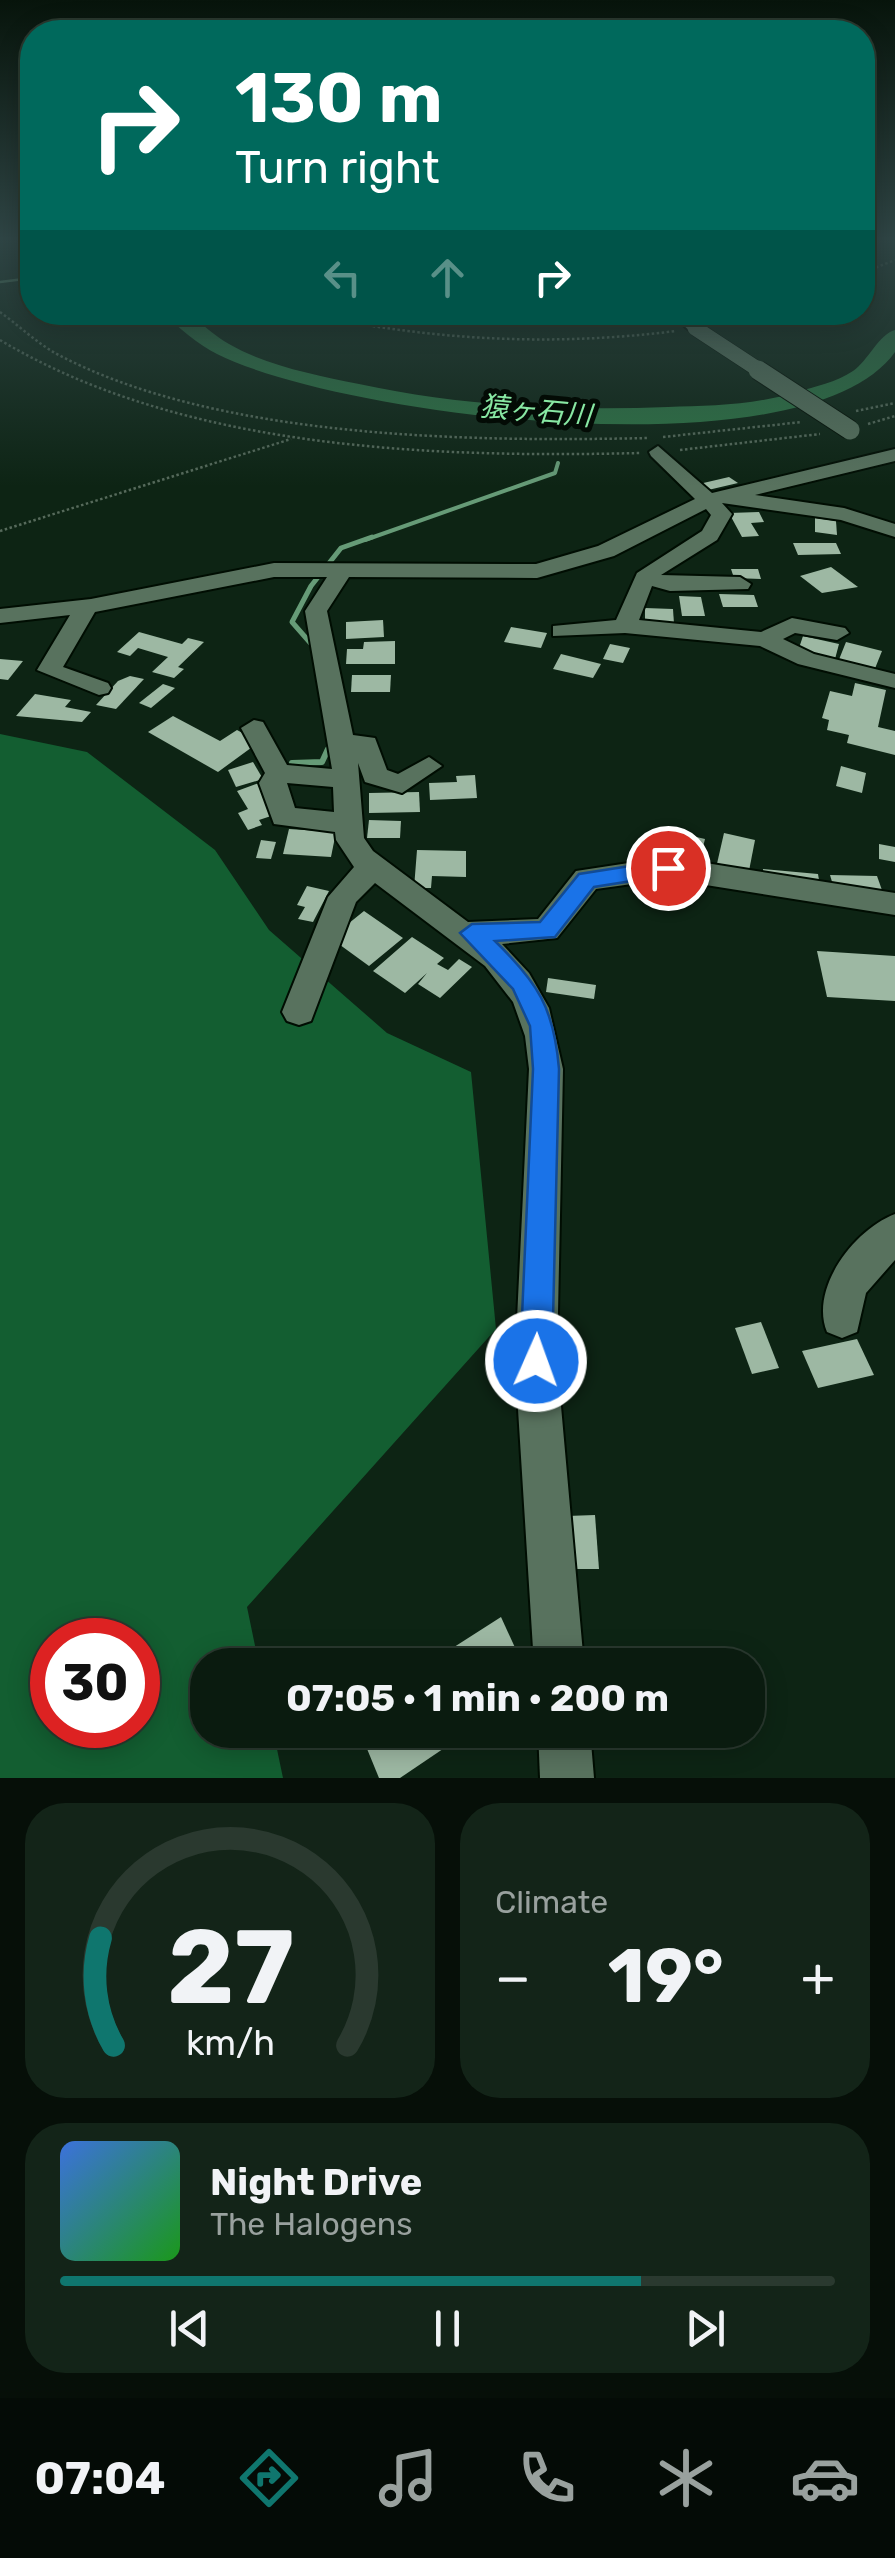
<!DOCTYPE html>
<html lang="en">
<head>
<meta charset="utf-8">
<style>
  :root { --surface:#0a1b0f; --page:#132418; --text:#f1f3f6; --muted:#99a19e; --line:#2a392f; --accent:#0f766e }
  body { margin:0; font-family:Rubik,"Noto Sans JP",sans-serif; background:var(--page); color:var(--text); height:100vh; display:flex; flex-direction:column; font-size:38px; white-space:nowrap }
  * { box-sizing:border-box; margin:0 }
  p { font-size:32px; color:var(--muted) }
  .icon { flex:none; width:55px; height:55px; fill:none; stroke:currentColor; stroke-width:2; stroke-linecap:round; stroke-linejoin:round }
  .map { position:relative; height:1778px; overflow:hidden }
  .panel { display:flex; flex-direction:column; gap:25px; padding:25px; background:#060f08; flex:1 }
  .panel>* { flex:none }
  .top-card { position:absolute; left:20px; top:20px; width:855px; height:305px; border-radius:40px; box-shadow:0 5px 25px #0003,0 0 0 2px var(--line); background:#00695c; color:#fff; overflow:hidden }
  .speed { position:absolute; left:30px; top:1618px; display:flex; gap:20px; font-size:50px; font-weight:700; text-align:center }
  .speed>* { display:grid; place-content:center; width:130px; height:130px; border-radius:50%; background:var(--surface); box-shadow:0 5px 25px #0003,0 0 0 2px var(--line); line-height:1 }
  .speed .limit { border:15px solid #d22; background:#fff; color:#111 }
  .pin { position:absolute; display:grid; place-items:center; width:85px; height:85px; color:#fff; margin:-42px; border:5px solid #fff; border-radius:50%; box-shadow:0 2px 10px #0007 }
  .me { position:absolute; width:110px; margin:-55px; rotate:2deg; stroke-linejoin:round; filter:drop-shadow(0 0 8px #0008) }
  .turn { display:flex; align-items:center; gap:35px; height:210px; padding:0 50px; font-size:45px }
  .turn .icon { width:130px; height:130px; stroke-width:2.5 }
  .turn b { display:block; font-size:70px; line-height:85px }
  .lanes { display:flex; align-items:center; height:95px; padding:0 50px; background:#0003; justify-content:center; gap:50px; direction:ltr }
  .lanes .off { opacity:.35 }
  .big { font-size:75px; font-weight:700; line-height:1.1 }
  .panel .widget { flex:1; display:flex; flex-direction:column; justify-content:center; gap:15px; min-width:0; padding:0 35px; border-radius:40px; background:var(--page) }
  .panel .dial { align-items:center; gap:0 }
  .dial svg { height:260px; overflow:visible; fill:none; stroke:var(--line); stroke-width:7; stroke-linecap:round; text-anchor:middle }
  .dial text { fill:var(--text); stroke:none }
  .song { display:flex; align-items:center; gap:30px }
  .cover { width:120px; height:120px; border-radius:15px; background:linear-gradient(135deg,hsl(220 70% 55%),hsl(120 70% 35%)) }
  .played { height:10px; border-radius:5px; background:linear-gradient(90deg,var(--accent) 75%,var(--line) 75%) }
  .keys { display:flex; justify-content:space-around; direction:ltr }
  .heat { display:flex; justify-content:space-between; align-items:center; font-size:55px; direction:ltr }
  .panel .tiles { flex:1; display:grid; gap:25px; grid-template-columns:1fr 1fr }
  .widget:last-child { grid-column:span 2 }
  .trip { position:absolute; left:190px; top:1648px; width:575px; height:100px; border-radius:40px; background:var(--surface); box-shadow:0 5px 25px #0003,0 0 0 2px var(--line); font-weight:700; line-height:100px; text-align:center }
  .tab-bar { display:flex; height:160px; justify-content:space-around; align-items:center; background:#040b06; color:var(--muted) }
  .tab-bar .icon { width:70px; height:70px }
  .tab-bar .current { color:var(--accent) }
  .tab-bar b { font-size:45px; color:var(--text) }
  .map>svg:first-child { display:block }
</style>
</head>
<body>
<div class="map">
<svg width="895" height="1778" viewBox="0 0 895 1778">
  <rect width="100%" height="100%" fill="#0d2414"/>
  <path fill="#135e31" fill-rule="evenodd" d="M0,734L87,752L215,850L269,930L387,1033L471,1072L496,1329L247,1607L259,1665H208V1730H273L283,1778H0ZM52,1640H138V1725H52Z"/>
  <g fill="none" stroke-linecap="round" stroke-linejoin="round">
    <path stroke="#669b77" stroke-width="2.5" d="M0,282L32,278"/>
    <path stroke="#669b77" stroke-width="4" d="M365,540L555,473L558,463"/>
    <g stroke="#669b77" stroke-width="5">
      <path d="M313,646L292,622L311,586L341,548L372,537"/>
      <path d="M327,751L329,747"/>
    </g>
    <path stroke="#669b77" stroke-width="6" d="M292,763L322,762L328,749"/>
    <path fill="#2d7344" fill-rule="evenodd" d="M163,312C198,312 201,328 229,344C267,366 316,375 359,384C460,406 565,411 668,407C709,406 756,405 796,392C814,387 837,382 853,371C868,361 879,334 895,330V352C807,476 340,416 217,354C199,345 177,327 163,312Z"/>
  </g>
  <g fill="#9db8a3">
    <path d="M729,477L738,483L708,490L699,484Z"/>
    <path d="M759,512L764,522L751,523L759,536L742,537L729,513Z"/>
    <path d="M815,518L836,521L837,535L815,532Z"/>
    <path d="M793,543H836L841,554L798,555Z"/>
    <path d="M831,567L858,587L822,593L800,576Z"/>
    <path d="M731,569H758L761,579L734,578Z"/>
    <path d="M719,594L754,595L758,607H723Z"/>
    <path d="M679,596L701,597L705,616H682Z"/>
    <path d="M645,608L673,609L674,624L645,622Z"/>
    <path d="M383,620L384,637L346,639V622Z"/>
    <path d="M511,627L547,633L541,648L504,642Z"/>
    <path d="M139,632L182,644L188,638L204,642L178,667L184,669L174,678L152,672L168,657L138,648L130,656L117,652Z"/>
    <path d="M803,636L839,644L835,659L798,651Z"/>
    <path d="M395,641V664H346L347,649H363L364,642Z"/>
    <path d="M846,642L882,651L874,671L838,662Z"/>
    <path d="M610,644L630,648L623,663L603,659Z"/>
    <path d="M561,654L601,664L593,678L553,669Z"/>
    <path d="M0,659L23,661L8,680L0,679Z"/>
    <path d="M352,675H391L390,692H351Z"/>
    <path d="M130,676L144,679L116,709L96,705L118,681Z"/>
    <path d="M855,683L886,690L878,727L895,731V755L847,743L849,735L827,730L829,720L822,718L830,691L852,696Z"/>
    <path d="M163,684L175,688L151,708L139,703Z"/>
    <path d="M35,694L71,700L65,707L91,712L82,722L16,716Z"/>
    <path d="M173,716L220,741L237,730L259,742L218,772L148,732Z"/>
    <path d="M253,762L263,779L236,787L228,770Z"/>
    <path d="M841,766L866,773L862,793L836,786Z"/>
    <path d="M475,775L477,798L430,800L429,783L457,782L456,776Z"/>
    <path d="M259,783L277,814L259,820L262,825L248,830L238,813L248,809L237,791Z"/>
    <path d="M419,792L420,812L369,813V793Z"/>
    <path d="M369,820L401,821L400,838H367Z"/>
    <path d="M289,829L336,832L331,857L283,854Z"/>
    <path d="M662,829L705,839L699,863L655,852Z"/>
    <path d="M724,833L755,840L748,876L716,868Z"/>
    <path d="M261,840L276,842L271,859L256,858Z"/>
    <path d="M879,844L895,847V862L879,859Z"/>
    <path d="M417,850L466,851V877L432,876L431,888H414Z"/>
    <path d="M763,869L818,874L820,886L764,881Z"/>
    <path d="M830,875L877,876L883,893L835,892Z"/>
    <path d="M307,886L329,891L313,922L298,919L305,907L297,905Z"/>
    <path d="M364,911L403,938L369,966L336,942L344,936L338,932Z"/>
    <path d="M412,937L444,958L437,964L448,970L459,959L472,967L440,998L418,984L427,973L405,993L373,971Z"/>
    <path d="M817,951L895,956V1001L827,997Z"/>
    <path d="M548,978L596,985L594,999L546,992Z"/>
    <path d="M761,1322L779,1368L752,1374L735,1328Z"/>
    <path d="M857,1339L874,1375L818,1388L802,1351Z"/>
    <path d="M595,1515L599,1569H571L567,1516Z"/>
    <path d="M501,1617L523,1665H426Z"/>
    <path d="M377,1730H471L400,1778H379L363,1739Z"/>
  </g>
  <g fill="none" stroke-linecap="round" stroke-linejoin="round">
    <g stroke="#000d02" stroke-width="4">
      <g id="minor">
        <path d="M668,312H685L703,328L690,331Z"/>
        <path d="M658,446L712,493L895,449V461L755,495L844,508L895,524V537L841,520L722,503L732,514L717,540L661,575L740,577L751,584L748,589L670,591L652,586L639,620L761,632L792,618L845,628L849,633L837,640L795,633L783,639L814,654L895,674V688L798,664L760,646L625,633L553,636V626L616,620L637,573L702,531L711,515L706,509L614,556L537,578L349,577L327,611L353,735L375,738L387,770L398,774L429,757L442,766L402,793L365,782L358,763L364,838L373,851L468,922L538,919L576,871L668,857L895,893V915L668,879L596,889L557,938L502,944L529,973L549,1008L563,1069L557,1361L584,1665H534L515,1361L529,1069L525,1036L513,1002L485,966L375,883L356,902L311,1021L299,1025L287,1021L282,1012L328,897L354,867L336,840L335,832L274,824L259,783L265,773L241,728L254,720L263,722L287,765L332,769L305,611L327,577H274L95,612L63,667L108,683L111,688L108,693L99,695L37,670L70,615L0,623V609L91,599L274,563L536,564L598,546L695,499L651,456L649,452ZM287,783L333,787L334,812L295,808Z"/>
        <path d="M895,1214V1260L866,1293L857,1332L842,1338L827,1332C809,1288 855,1229 895,1214Z"/>
        <path d="M538,1730H590L594,1778H540Z"/>
      </g>
    </g>
    <g stroke="#566a5b" stroke-width="2.5" stroke-dasharray="2.5 2.5" stroke-linecap="butt">
      <path d="M862,273L895,260"/>
      <path d="M0,312C18,325 36,342 55,353C215,439 469,442 648,438"/>
      <path d="M299,312C425,340 548,347 676,331"/>
      <path d="M719,322L754,312"/>
      <path d="M0,340C184,450 431,458 641,453"/>
      <path d="M856,411L895,403"/>
      <path d="M868,424L895,416"/>
      <path d="M663,437L802,422"/>
      <path d="M680,450L820,434"/>
      <path d="M0,531L291,439"/>
    </g>
    <use href="#minor" fill="#58725e" fill-rule="evenodd"/>
    <g stroke="#000d02" stroke-width="16" stroke-linecap="butt">
      <path id="minor-bridge-far1" d="M695,328L762,372"/>
    </g>
    <g stroke="#000d02" stroke-width="21" stroke-linecap="butt">
      <path id="minor-bridge" d="M758,370L850,430"/>
    </g>
    <use href="#minor-bridge-far1" stroke="#58725e" stroke-width="15"/>
    <use href="#minor-bridge" stroke="#58725e" stroke-width="19"/>
  </g>
  <linearGradient id="sky" x2="0" y2="1"><stop stop-color="#07140b"/><stop offset="0.49" stop-color="#2f4545"/><stop offset="1" stop-color="#2f4545" stop-opacity="0"/></linearGradient>
  <rect width="895" height="487" fill="url(#sky)"/>
  <path fill="#1a73e8" stroke="#114b97" stroke-width="2.5" d="M668,860L679,868L676,874L594,887L555,937L495,941C538,983 554,1008 559,1069L552,1361L548,1372L536,1377L525,1372L520,1361L533,1069L530,1026L513,989L460,933L472,924L540,922L579,874Z"/>
  <g text-anchor="middle" dominant-baseline="central" stroke-width="10" stroke-linejoin="round" paint-order="stroke">
    <g font-size="28" font-style="italic" fill="#88e8a3" stroke="#030b05">
      <text transform="translate(536 411) rotate(5)">猿ヶ石川</text>
    </g>
  </g>
</svg>
<div class="speed"><div class="limit">30</div></div>
<div class="pin" style="left:668px;top:868px;background:#d93025"><svg class="icon" aria-label="arrive" viewBox="0 0 24 24"><path d="M6 21V4h12l-3 4 3 4H6"/></svg></div>
<svg class="me" style="left:536px;top:1361px" viewBox="-20 -20 40 40"><circle r="17" fill="#1a73e8" stroke="#fff" stroke-width="3"/><path d="M0-11L8 9 0 5-8 9z" fill="#fff"/></svg>
<div class="trip">07:05 · 1 min · 200 m</div>
<div class="top-card">
<div class="turn"><svg class="icon" aria-label="right" viewBox="0 0 24 24"><path d="M7 20v-9h11M14 6l5 5-5 5"/></svg><div><b>130 m</b>Turn right</div></div>
<div class="lanes"><svg class="icon off" aria-label="left" viewBox="0 0 24 24"><path d="M17 20v-9H6M10 6l-5 5 5 5"/></svg><svg class="icon off" aria-label="ahead" viewBox="0 0 24 24"><path d="M12 20V5M6 11l6-6 6 6"/></svg><svg class="icon" aria-label="right" viewBox="0 0 24 24"><path d="M7 20v-9h11M14 6l5 5-5 5"/></svg></div>
</div>
</div>
<section class="panel">
<div class="tiles">
<div class="widget dial"><svg viewBox="0 0 100 80">
<path d="M14 69A42 42 0 1 1 86 69"/>
<path d="M14 69A42 42 0 0 1 10 36" stroke="#0f766e"/>
<text x="50" y="56" font-size="32" font-weight="700">27</text>
<text x="50" y="72" font-size="11">km/h</text>
</svg></div>
<div class="widget"><p>Climate</p>
<div class="heat"><a>−</a><b class="big">19°</b><a>+</a></div>
</div>
<div class="widget">
<div class="song"><i class="cover"></i><div><b>Night Drive</b><p>The Halogens</p></div></div>
<div class="played"></div>
<div class="keys"><svg class="icon" aria-label="previous" viewBox="0 0 24 24"><path d="M18 5L8 12l10 7zM5 5v14"/></svg><svg class="icon" aria-label="pause" viewBox="0 0 24 24"><path d="M8 5v14M16 5v14"/></svg><svg class="icon" aria-label="next" viewBox="0 0 24 24"><path d="M6 5l10 7-10 7zM19 5v14"/></svg></div>
</div>
</div>
</section>
<nav class="tab-bar">
<b>07:04</b>
<svg class="icon current" aria-label="directions" viewBox="0 0 24 24"><path d="M12 3l9 9-9 9-9-9zM9 14v-3h6M13 9l2 2-2 2"/></svg>
<svg class="icon" aria-label="music" viewBox="0 0 24 24"><path d="M9 18V5l10-2v13"/><circle cx="6" cy="18" r="3"/><circle cx="16" cy="16" r="3"/></svg>
<svg class="icon" aria-label="phone" viewBox="0 0 24 24"><path d="M5 4h4l2 5-3 2q2 4 5 5l2-3 5 2v4C11 20 4 13 5 4z"/></svg>
<svg class="icon" aria-label="climate" viewBox="0 0 24 24"><path d="M12 3v18M4 7l16 10M4 17L20 7"/></svg>
<svg class="icon" aria-label="car" viewBox="0 0 24 24"><path d="M5 17H2v-5l4-1 3-4h7l3 4 3 1v5h-3M9 17h6M6 11h13"/><circle cx="7" cy="17" r="2"/><circle cx="17" cy="17" r="2"/></svg>
</nav>
</body>
</html>
